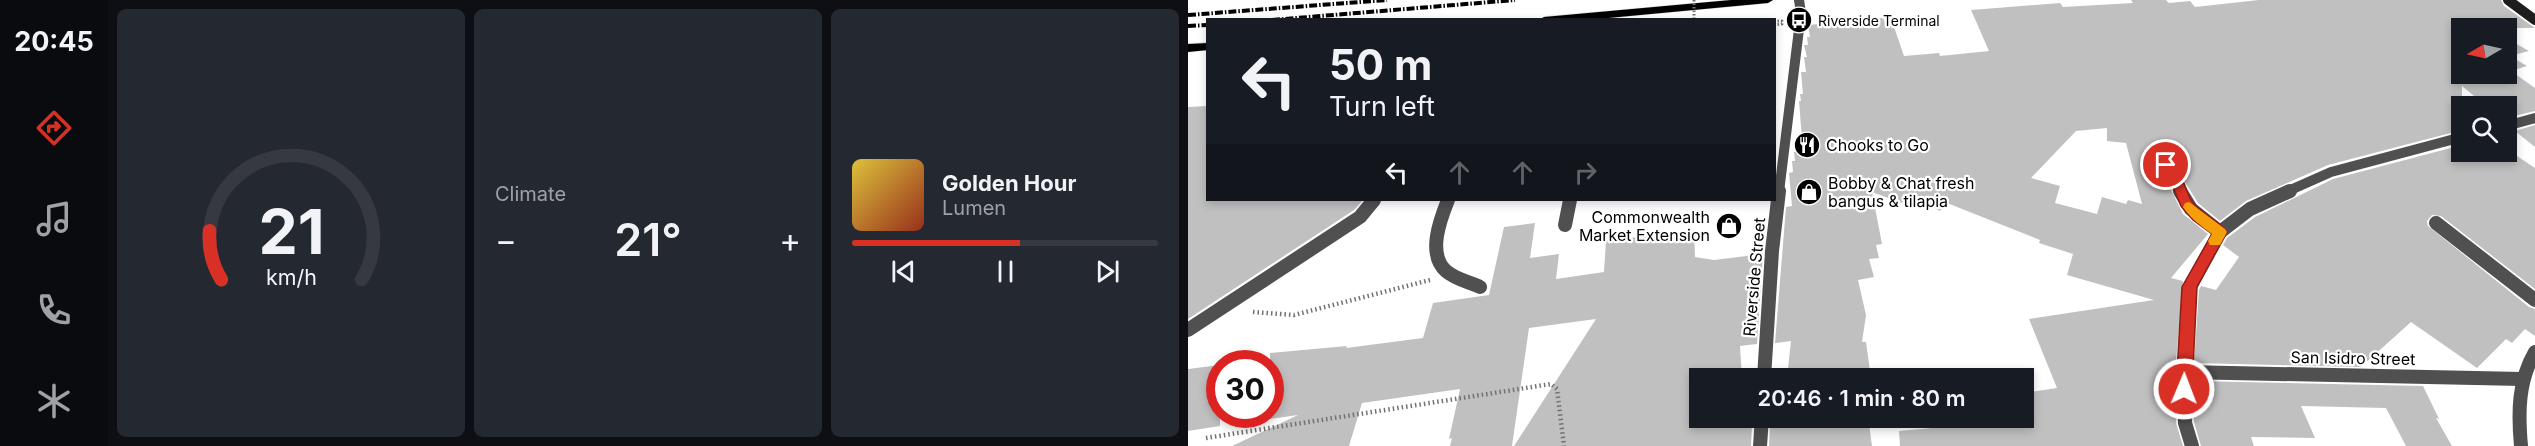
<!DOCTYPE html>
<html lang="en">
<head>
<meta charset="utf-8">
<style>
  :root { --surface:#171b24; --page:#242831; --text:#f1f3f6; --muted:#9ea1a6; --line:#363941; --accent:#d93025 }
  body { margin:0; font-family:Inter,sans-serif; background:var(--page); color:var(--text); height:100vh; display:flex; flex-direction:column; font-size:22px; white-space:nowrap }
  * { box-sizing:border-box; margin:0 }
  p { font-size:20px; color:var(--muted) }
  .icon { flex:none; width:33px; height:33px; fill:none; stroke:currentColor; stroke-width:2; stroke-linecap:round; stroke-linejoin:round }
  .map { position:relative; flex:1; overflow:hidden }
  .sheet { display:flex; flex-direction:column; gap:9px; padding:9px; background:#0d0f14; width:1080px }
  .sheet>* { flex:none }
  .top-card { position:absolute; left:18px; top:18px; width:570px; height:183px; border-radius:0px; box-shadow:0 3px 9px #0003; background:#171b24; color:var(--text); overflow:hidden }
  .needle { width:39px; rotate:261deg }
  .tools { position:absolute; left:1263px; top:18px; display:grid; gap:12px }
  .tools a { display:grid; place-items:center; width:66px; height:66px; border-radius:0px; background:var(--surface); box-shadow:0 3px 9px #0003; font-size:30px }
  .speed { position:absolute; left:18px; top:350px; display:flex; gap:12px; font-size:30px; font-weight:700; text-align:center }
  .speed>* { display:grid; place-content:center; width:78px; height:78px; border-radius:50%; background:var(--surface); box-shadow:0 3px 9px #0003; line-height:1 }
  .speed .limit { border:9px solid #d22; background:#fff; color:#111 }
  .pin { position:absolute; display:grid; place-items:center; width:51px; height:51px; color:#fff; margin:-26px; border:3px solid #fff; border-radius:50%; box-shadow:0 2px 6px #0007 }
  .me { position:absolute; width:66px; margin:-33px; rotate:1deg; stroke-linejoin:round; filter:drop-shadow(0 0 4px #0008) }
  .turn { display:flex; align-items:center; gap:21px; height:126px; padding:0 24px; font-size:27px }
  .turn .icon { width:78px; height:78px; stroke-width:2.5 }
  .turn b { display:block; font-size:42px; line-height:51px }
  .lanes { display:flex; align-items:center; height:57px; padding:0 24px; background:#0003; justify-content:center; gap:30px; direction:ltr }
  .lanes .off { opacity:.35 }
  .big { font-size:45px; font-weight:600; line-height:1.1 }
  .sheet .widget { flex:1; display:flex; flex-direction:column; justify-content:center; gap:9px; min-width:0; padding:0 21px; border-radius:9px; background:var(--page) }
  .sheet .dial { align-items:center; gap:0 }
  .dial svg { height:156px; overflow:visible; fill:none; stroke:var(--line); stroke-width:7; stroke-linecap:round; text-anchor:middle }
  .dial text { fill:var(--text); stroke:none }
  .song { display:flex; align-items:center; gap:18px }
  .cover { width:72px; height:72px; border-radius:9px; background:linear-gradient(135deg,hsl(50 70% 55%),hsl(10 70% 35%)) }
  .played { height:6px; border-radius:3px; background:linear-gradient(90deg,var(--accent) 55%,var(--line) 55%) }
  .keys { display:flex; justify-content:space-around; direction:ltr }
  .heat { display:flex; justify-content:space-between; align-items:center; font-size:33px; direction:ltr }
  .sheet .tiles { flex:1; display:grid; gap:9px; grid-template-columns:repeat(3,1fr) }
  .trip { position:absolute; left:501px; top:368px; width:345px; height:60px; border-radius:0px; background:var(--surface); box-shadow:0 3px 9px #0003; font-weight:600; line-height:60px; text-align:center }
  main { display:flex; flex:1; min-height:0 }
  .dock { display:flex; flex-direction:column; width:108px; justify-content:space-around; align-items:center; background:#090b0e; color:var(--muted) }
  .dock .icon { width:42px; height:42px }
  .dock .current { color:var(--accent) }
  .dock b { font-size:27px; color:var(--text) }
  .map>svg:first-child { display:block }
</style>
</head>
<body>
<main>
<nav class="dock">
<b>20:45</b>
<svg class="icon current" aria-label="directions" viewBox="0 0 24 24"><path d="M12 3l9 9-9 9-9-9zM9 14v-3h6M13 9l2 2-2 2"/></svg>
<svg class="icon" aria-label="music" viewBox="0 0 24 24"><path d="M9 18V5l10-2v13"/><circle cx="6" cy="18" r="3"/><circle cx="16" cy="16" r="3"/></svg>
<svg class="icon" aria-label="phone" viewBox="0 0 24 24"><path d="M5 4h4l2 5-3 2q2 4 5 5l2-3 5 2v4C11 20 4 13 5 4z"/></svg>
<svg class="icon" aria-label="climate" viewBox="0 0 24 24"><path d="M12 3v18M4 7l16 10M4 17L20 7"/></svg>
</nav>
<section class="sheet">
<div class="tiles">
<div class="widget dial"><svg viewBox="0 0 100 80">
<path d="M14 69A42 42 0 1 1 86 69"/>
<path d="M14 69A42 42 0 0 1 8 44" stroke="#d93025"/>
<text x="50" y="56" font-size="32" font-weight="700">21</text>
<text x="50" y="72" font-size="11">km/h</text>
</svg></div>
<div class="widget"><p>Climate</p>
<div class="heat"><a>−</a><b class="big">21°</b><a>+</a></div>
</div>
<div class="widget">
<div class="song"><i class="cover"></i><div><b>Golden Hour</b><p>Lumen</p></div></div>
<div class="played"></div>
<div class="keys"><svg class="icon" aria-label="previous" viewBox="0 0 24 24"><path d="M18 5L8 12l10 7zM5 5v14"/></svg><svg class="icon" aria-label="pause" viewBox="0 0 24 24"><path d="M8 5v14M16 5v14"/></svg><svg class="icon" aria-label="next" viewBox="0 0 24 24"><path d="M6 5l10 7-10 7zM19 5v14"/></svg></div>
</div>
</div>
</section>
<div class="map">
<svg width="1347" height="446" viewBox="0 0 1347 446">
  <rect width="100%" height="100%" fill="#fff"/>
  <g fill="#c0c0c0" fill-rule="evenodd">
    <path d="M943,0H978L981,3L1002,1L1007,7L1071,0H1313L1316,6L1347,28H1274V74H1318V38L1341,51L1322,56L1339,66L1323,71L1347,88V111L1318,118V106H1298L1274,86V130L1140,165L1058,201L1032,221L1010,203L984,161L979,158L974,159L972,168L995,214L1020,234L983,278L995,281L987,372L988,423L995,446H712L711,431L756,427L754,417H836V393L869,388L841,319L966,300L879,275L885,254L851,243L852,240L759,203L752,211L719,195L714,203L684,192L694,244L688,245L691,258L681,259L686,277L670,280L678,315L674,342H678L683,378H599L603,341L587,343L598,207L604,206L601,173L605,172L604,161H607L606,152H609L608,140L614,139L611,101H613L612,94H615L613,72H618L616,57H619L616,45H620L619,37H622L620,25L695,18L697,22L704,21L716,56L751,53L752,56L801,51L783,10L872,3L875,7L945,3ZM919,128V141L938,143L954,204L940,200L938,204L914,197L909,214L867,203L872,186L843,178L888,131Z"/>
    <path d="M20,106V200H175L166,210L0,319V107Z"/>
    <path d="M1347,125V147L1327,131Z"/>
    <path d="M1274,145V152H1323L1347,168V289L1253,216L1244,215L1239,221L1240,226L1341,307L1347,309V336L1337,329L1324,343L1318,339L1289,368L1223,322L1173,367L1006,363L1011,290L1013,286L1028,290L1051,257L1035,245L1039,238L1067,217L1145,179Z"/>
    <path d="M347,223L342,258L371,254L368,279L416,272L418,241L450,237L506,232L507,257L526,260L575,254L569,344L552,346L554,378H512V417H552L551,426L564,425L563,446H326L408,319L341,328L324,446H262L264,438L261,439L272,389L174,403L161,446H44L110,415L82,419V353L159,346L158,348L235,338L245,303L301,295L316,227Z"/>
    <path d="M32,365V426L0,431V369Z"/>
    <path d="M1005,381L1235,386L1251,419L1248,418L1264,446H1218L1198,408L1113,406L1127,438L1063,437L1066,446H1013L1006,422Z"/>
    <path d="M624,422L625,428L681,424L684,446H581L582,425Z"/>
  </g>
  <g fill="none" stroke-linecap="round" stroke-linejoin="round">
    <g stroke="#dbdbdb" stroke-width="1">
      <g id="primary">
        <path d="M543,0H585L580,3L399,20H351L356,17Z"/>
        <path d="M20,43V50L0,52V44Z"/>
      </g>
    </g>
    <path stroke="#727272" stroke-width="3" stroke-dasharray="1.5 2" stroke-linecap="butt" d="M586,21H594V24L586,25"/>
    <g stroke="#727272" stroke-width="4.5" stroke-dasharray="1.5 3" stroke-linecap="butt">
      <path d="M65,312L106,315L242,280"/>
      <path d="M18,438L363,384L369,389L376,446"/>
    </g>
    <g stroke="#505050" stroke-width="14">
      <path d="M260,200C252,220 239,254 258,271C267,279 281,282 292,287"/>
      <path d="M377,225L382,200"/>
      <path d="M0,330L172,217L186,200"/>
    </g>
    <g stroke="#505050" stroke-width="10">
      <path d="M1318,126L1347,118"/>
      <path d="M978,165L993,192"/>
      <path d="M591,192L613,13L611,0"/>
      <path d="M1098,192L1143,172L1274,137"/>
    </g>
    <g stroke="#505050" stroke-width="14">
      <path d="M992,191L1003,209L1032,232"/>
      <path d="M1248,223L1347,300"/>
      <path d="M996,372L1334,379"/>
      <path d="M576,378L584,251L591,191"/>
      <path d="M572,446L574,417"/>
      <path d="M1004,446L997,423L996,372L1002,287L1032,232L1062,209L1102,191"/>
      <path d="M1333,446C1330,413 1330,381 1347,352"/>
    </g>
    <path stroke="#1d1d1d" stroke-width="10" d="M1320,0L1347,20"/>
    <use href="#primary" fill="#000" fill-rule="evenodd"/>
    <g stroke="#000" stroke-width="4" stroke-dasharray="8 2 1.5 2" stroke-linecap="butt">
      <path d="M0,15L199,0"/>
      <path d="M84,20L327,0"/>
      <path d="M0,26L20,25"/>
    </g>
    <path stroke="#727272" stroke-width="3" stroke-dasharray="1.5 2" stroke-linecap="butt" d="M506,0V20"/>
  </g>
  <path fill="#d93025" stroke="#8d1f18" stroke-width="1.5" d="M978,161C994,166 996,188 1003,200C1012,214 1030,219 1039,232L1009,287L1004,389L1002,394L996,396L990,394L988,389L994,287L1024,234L1005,220L993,206L983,182L972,165Z"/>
  <path fill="#f59e0b" d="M1001,202L1037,229L1039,232L1032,245H1022L1020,241L1024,234C1013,226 1002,218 995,207L997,203Z"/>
  <defs>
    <g id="bus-disc" transform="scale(1.35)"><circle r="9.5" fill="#000" stroke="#fff"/><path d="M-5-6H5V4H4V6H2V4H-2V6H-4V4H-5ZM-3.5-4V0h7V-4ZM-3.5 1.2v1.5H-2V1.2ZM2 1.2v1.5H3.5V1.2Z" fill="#fff"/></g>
    <g id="restaurant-disc" transform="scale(1.35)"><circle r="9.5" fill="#000" stroke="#fff"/><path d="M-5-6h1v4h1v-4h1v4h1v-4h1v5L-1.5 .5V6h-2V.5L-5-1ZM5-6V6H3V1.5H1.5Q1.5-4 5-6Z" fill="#fff"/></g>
    <g id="shop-disc" transform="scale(1.35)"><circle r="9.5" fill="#000" stroke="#fff"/><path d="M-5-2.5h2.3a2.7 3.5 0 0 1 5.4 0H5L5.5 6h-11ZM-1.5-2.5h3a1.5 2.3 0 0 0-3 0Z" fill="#fff"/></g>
  </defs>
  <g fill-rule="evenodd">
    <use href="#bus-disc" x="611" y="20"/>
    <use href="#restaurant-disc" x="619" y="145"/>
    <use href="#shop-disc" x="621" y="192"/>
    <use href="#shop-disc" x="541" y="226"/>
  </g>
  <g text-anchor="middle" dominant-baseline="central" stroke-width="4.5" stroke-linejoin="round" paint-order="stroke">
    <g font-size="14" fill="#000" stroke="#fff" text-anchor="start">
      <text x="630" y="20">Riverside Terminal</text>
    </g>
    <g font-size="16" fill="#000" stroke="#fff" text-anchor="start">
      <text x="638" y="145">Chooks to Go</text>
      <text x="640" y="183">Bobby &amp; Chat fresh<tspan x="640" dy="18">bangus &amp; tilapia</tspan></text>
      <text x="522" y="217" text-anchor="end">Commonwealth<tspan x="522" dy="18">Market Extension</tspan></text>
    </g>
    <g font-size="16" fill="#000" stroke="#fff">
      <text transform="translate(566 277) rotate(-85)">Riverside Street</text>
      <text transform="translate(1165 358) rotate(1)">San Isidro Street</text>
    </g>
  </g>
</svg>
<div class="tools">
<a><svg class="needle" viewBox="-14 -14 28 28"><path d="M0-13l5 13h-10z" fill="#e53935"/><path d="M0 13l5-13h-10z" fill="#9ea1a6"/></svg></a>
<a><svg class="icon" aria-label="search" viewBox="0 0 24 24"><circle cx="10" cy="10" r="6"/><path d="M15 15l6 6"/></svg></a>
</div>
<div class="speed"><div class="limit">30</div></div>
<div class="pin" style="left:978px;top:165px;background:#d93025"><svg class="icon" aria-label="arrive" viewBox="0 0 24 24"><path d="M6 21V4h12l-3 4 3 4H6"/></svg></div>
<svg class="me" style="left:996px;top:389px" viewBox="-20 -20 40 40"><circle r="17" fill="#d93025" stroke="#fff" stroke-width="3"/><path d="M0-11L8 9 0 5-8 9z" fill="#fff"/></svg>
<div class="trip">20:46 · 1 min · 80 m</div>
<div class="top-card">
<div class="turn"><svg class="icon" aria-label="left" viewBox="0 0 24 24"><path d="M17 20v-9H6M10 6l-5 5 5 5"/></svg><div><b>50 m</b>Turn left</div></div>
<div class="lanes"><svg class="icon" aria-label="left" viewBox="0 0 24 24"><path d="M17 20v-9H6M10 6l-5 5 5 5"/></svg><svg class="icon off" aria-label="ahead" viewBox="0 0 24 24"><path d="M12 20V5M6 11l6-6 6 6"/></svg><svg class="icon off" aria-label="ahead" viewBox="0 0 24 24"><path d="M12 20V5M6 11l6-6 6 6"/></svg><svg class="icon off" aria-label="right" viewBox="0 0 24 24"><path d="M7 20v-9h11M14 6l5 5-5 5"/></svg></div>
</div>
</div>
</main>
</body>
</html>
